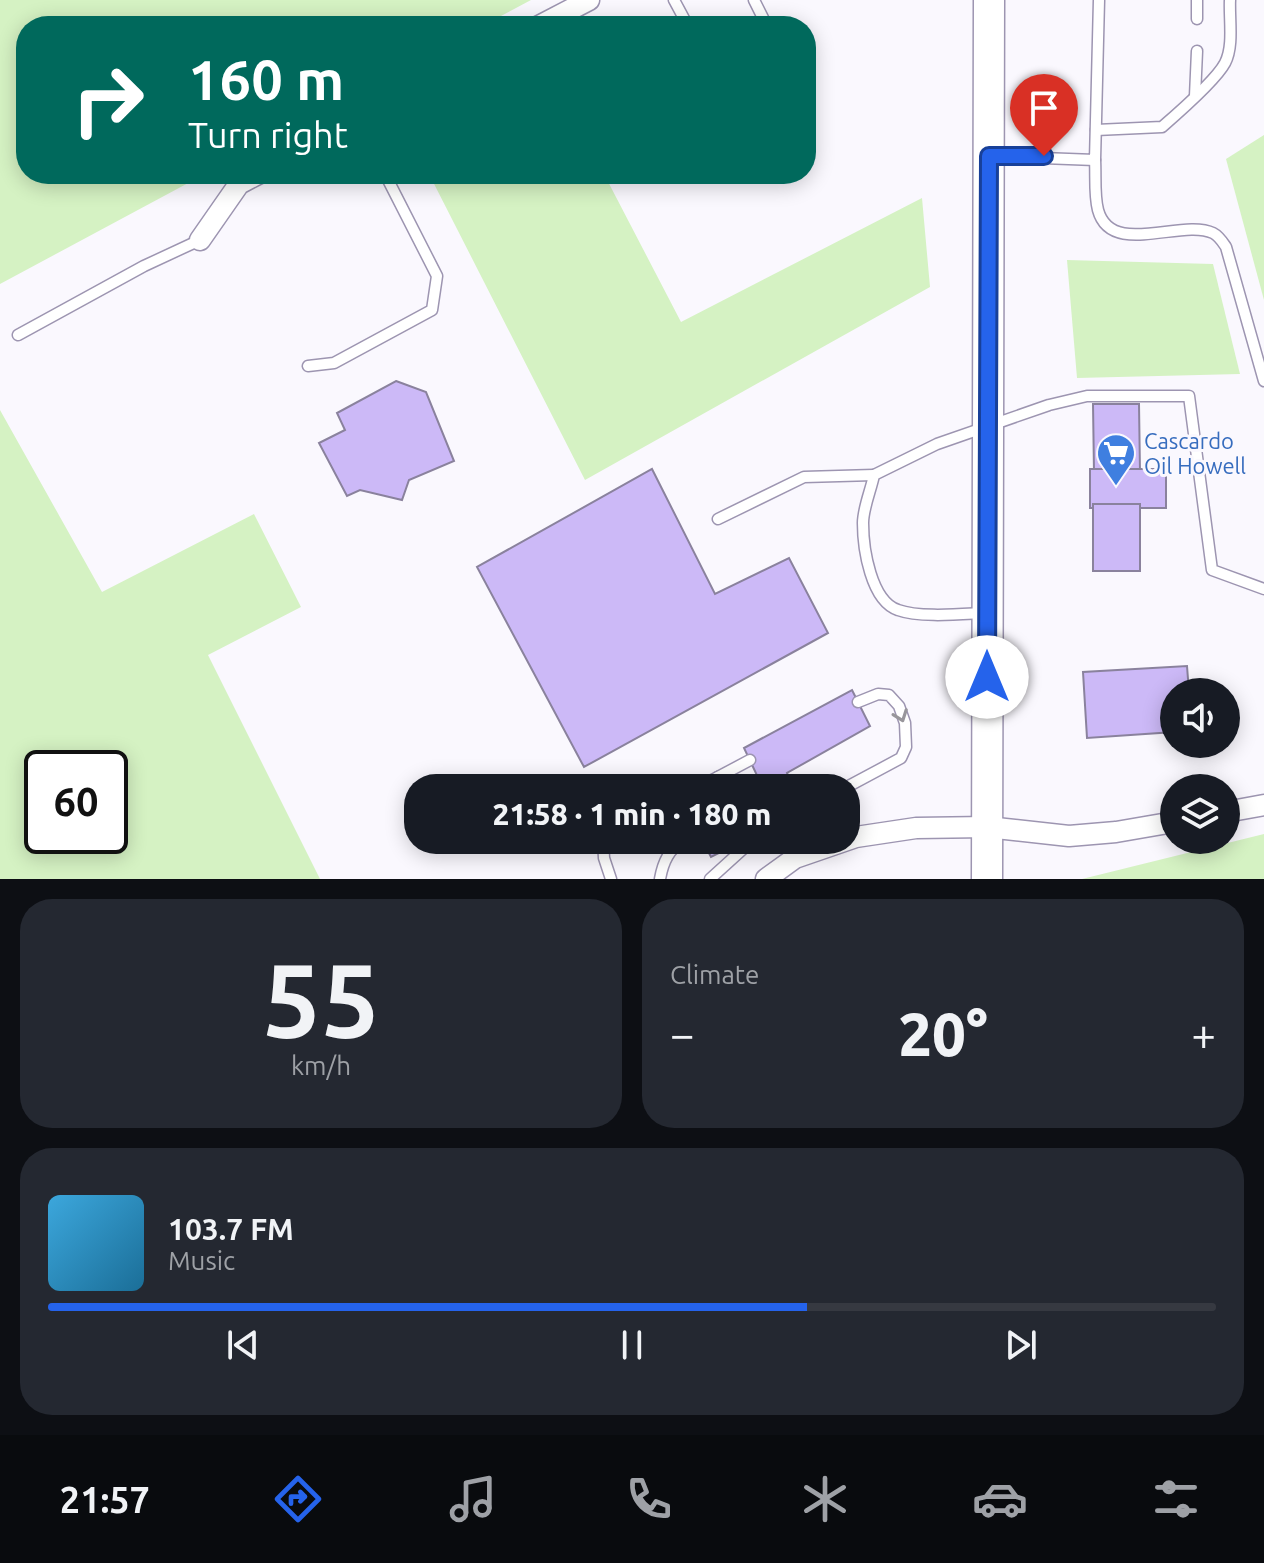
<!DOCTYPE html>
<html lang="en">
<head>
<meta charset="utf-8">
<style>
  :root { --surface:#171b24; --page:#242831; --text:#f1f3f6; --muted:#9ea1a6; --line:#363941; --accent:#2563eb }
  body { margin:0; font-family:Ubuntu,sans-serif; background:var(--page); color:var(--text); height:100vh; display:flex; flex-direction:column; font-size:30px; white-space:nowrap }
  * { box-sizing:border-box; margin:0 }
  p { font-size:26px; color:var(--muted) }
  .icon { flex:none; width:44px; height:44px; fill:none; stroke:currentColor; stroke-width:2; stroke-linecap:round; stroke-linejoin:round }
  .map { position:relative; height:879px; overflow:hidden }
  .panel { display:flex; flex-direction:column; gap:20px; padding:20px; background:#0d0f14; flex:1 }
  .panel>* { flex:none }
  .guide { position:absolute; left:16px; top:16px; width:800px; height:168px; border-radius:32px; box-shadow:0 4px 20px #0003; background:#00695c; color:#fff; overflow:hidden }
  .tools { position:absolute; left:1160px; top:678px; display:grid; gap:16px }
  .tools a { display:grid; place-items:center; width:80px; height:80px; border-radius:50%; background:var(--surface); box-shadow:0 4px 20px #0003; font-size:40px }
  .speed { position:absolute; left:24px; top:750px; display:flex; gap:16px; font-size:40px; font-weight:700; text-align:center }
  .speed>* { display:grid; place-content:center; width:104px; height:104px; border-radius:50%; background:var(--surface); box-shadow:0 4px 20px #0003; line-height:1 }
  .speed .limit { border:4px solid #111; border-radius:12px; background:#fff; color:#111 }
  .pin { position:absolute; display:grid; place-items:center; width:68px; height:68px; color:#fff; margin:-82px -34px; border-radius:50% 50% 50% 0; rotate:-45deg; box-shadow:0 0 8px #0007 }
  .pin .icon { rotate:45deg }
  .me { position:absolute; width:88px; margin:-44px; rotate:0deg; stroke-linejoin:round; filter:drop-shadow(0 0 6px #0008) }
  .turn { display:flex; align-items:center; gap:28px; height:168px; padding:0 40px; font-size:36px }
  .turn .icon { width:104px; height:104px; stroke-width:2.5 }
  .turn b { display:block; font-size:56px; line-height:68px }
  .big { font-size:60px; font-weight:800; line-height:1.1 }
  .panel .card { flex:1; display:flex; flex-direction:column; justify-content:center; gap:12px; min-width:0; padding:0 28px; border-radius:32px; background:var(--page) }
  .panel .dial { align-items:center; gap:0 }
  .dial b { font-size:104px; line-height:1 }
  .song { display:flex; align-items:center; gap:24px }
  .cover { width:96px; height:96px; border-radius:12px; background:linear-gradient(135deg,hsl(200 70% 55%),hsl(200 70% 35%)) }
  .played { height:8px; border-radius:4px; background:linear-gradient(90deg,var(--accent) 65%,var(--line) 65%) }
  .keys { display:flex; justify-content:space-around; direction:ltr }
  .heat { display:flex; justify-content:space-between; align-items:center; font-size:44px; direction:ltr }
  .panel .tiles { flex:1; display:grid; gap:20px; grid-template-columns:1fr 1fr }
  .card:last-child { grid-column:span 2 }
  .trip { position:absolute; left:404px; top:774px; width:456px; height:80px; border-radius:32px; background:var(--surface); box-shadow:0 4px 20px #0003; font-weight:800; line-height:80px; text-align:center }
  .tab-bar { display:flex; height:128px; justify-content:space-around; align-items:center; background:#090b0e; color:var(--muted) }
  .tab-bar .icon { width:56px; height:56px }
  .tab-bar .active { color:var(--accent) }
  .tab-bar b { font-size:36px; color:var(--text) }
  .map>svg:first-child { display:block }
</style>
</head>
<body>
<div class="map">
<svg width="1264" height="879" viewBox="0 0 1264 879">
  <rect width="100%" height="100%" fill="#faf8fe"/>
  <g fill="#d5f2c3" fill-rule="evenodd">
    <path d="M0,0H531L482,26H26V174H205L0,284Z"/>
    <path d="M1264,135V300L1226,159Z"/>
    <path d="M429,174H604L681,322L922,198L930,287L585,480Z"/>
    <path d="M1067,260L1213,264L1240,374L1077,378Z"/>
    <path d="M0,410L102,592L254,514L301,607L208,655L320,879H0ZM42,768H110V836H42Z"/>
    <path d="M1264,834V879H1082Z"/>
  </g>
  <g fill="#ccb9f7" stroke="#8a829d" stroke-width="2">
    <path d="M396,381L426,392L454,461L409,480L402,500L360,490L347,496L319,443L345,430L337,413Z"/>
    <path d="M1093,404H1139L1140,472H1094Z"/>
    <path d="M652,469L715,594L789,558L828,633L584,767L477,567Z"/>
    <rect x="1090" y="469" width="76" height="39"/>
    <rect x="1093" y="504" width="47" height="67"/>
    <path d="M1187,666L1189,692H1174V732L1087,738L1083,672Z"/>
    <path d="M852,690L870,726L787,773L791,782L780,788H763L744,748Z"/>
    <path d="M702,840H740L741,842L711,857Z"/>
  </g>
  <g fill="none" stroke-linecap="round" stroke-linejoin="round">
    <g stroke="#9d95b1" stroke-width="13">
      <g id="lane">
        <path d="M674,0L688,26"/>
        <path d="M754,0L767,26"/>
        <path d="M1197,19V0"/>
        <path d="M1195,96L1197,51"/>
        <path d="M1096,130L1162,127C1177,114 1216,80 1225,63C1234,46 1229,19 1230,0"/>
        <path d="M991,156L1095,160L1099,0"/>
        <path d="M1095,160C1096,175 1094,195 1098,210C1111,258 1182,218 1213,233C1219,236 1222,241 1226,247L1264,381"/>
        <path d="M18,335L144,266L200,240"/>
        <path d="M308,366L334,363L432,310L437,276L385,174"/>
        <path d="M718,519L804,477L874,475"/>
        <path d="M985,613C962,614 920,618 898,610C871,601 863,549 863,523C863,508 871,490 874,475L937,444L1049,405L1087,396H1189L1212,570L1264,589"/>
        <path d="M718,777L750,760"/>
        <path d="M696,788L718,777L726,788"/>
        <path d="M845,788L901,758L906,747L905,723L899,706L889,695L878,694L858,702"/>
        <path d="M603,840L604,858L611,879"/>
        <path d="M786,840L795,858"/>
        <path d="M660,879C663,862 669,849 684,840"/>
        <path d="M710,879L753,840"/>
      </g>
    </g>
    <g stroke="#9d95b1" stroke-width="23">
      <g id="street">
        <path d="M539,26L589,0"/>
        <path d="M200,240L239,184L258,174"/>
        <path d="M1226,812L1264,805"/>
        <path d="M766,879L795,858L856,837L916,828L987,827L1069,836L1116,832L1174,822"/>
      </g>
    </g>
    <g stroke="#9d95b1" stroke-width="33">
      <path id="primary" d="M987,879L989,0"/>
    </g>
    <use href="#lane" stroke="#fff" stroke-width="10"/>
    <use href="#street" stroke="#fff" stroke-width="20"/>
    <use href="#primary" stroke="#fff" stroke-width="30"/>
  </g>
  <defs><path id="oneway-chevron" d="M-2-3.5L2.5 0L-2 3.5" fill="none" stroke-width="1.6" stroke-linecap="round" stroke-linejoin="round" transform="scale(2)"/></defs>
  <use stroke="#98969b" href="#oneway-chevron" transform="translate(901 716) rotate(70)"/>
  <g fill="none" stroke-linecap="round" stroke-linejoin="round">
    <g stroke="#184099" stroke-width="20">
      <path id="route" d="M987,677L989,156H1044"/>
    </g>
    <use href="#route" stroke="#2563eb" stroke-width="14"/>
  </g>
  <defs>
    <g id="supermarket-pin" transform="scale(2)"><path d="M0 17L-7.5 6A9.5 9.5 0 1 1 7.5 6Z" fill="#3f7fe0" stroke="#faf8fe"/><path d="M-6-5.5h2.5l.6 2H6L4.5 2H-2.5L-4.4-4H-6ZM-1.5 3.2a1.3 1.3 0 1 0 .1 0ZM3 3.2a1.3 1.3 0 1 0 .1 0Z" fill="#fff"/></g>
  </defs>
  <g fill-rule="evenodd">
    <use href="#supermarket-pin" x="1116" y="453"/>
  </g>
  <g text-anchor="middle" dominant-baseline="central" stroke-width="6" stroke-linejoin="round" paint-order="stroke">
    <g font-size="22" fill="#366cbe" stroke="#faf8fe" text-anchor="start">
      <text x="1144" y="440">Cascardo<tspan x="1144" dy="25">Oil Howell</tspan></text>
    </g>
  </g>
</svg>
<div class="tools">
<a><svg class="icon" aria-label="sound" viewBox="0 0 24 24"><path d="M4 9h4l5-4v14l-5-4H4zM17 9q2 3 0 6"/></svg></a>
<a><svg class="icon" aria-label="layers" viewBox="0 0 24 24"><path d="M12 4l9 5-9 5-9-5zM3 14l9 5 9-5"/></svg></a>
</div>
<div class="speed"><div class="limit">60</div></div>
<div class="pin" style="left:1044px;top:156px;background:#d93025"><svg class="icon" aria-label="arrive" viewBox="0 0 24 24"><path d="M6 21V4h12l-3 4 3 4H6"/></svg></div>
<svg class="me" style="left:987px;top:677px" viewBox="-20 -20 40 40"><circle r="19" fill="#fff"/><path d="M0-13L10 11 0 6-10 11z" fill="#2563eb"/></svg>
<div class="trip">21:58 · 1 min · 180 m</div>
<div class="guide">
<div class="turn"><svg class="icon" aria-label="right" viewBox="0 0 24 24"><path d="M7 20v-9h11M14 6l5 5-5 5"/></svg><div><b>160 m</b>Turn right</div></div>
</div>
</div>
<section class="panel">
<div class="tiles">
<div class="card dial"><b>55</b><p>km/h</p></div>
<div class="card"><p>Climate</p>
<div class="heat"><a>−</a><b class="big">20°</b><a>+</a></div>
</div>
<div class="card">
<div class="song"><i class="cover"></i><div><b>103.7 FM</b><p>Music</p></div></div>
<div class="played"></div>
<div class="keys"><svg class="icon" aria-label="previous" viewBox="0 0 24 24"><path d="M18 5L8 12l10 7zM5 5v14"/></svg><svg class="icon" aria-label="pause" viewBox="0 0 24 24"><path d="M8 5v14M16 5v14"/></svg><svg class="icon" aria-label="next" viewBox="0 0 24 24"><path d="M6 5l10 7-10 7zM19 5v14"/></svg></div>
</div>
</div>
</section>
<nav class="tab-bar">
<b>21:57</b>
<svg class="icon active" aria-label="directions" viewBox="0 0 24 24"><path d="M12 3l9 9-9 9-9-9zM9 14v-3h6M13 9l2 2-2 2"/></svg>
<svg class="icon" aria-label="music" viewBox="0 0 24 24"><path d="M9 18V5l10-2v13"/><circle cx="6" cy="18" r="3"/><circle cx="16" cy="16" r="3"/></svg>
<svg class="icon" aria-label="phone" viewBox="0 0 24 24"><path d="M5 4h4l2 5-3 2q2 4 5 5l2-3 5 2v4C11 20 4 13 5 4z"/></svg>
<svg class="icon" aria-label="climate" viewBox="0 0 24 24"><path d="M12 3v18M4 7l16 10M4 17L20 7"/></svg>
<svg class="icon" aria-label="car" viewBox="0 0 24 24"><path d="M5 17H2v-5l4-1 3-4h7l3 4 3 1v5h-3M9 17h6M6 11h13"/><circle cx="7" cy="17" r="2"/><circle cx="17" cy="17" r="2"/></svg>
<svg class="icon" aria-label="filters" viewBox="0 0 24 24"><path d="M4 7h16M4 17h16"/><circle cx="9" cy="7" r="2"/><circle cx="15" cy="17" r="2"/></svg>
</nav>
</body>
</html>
